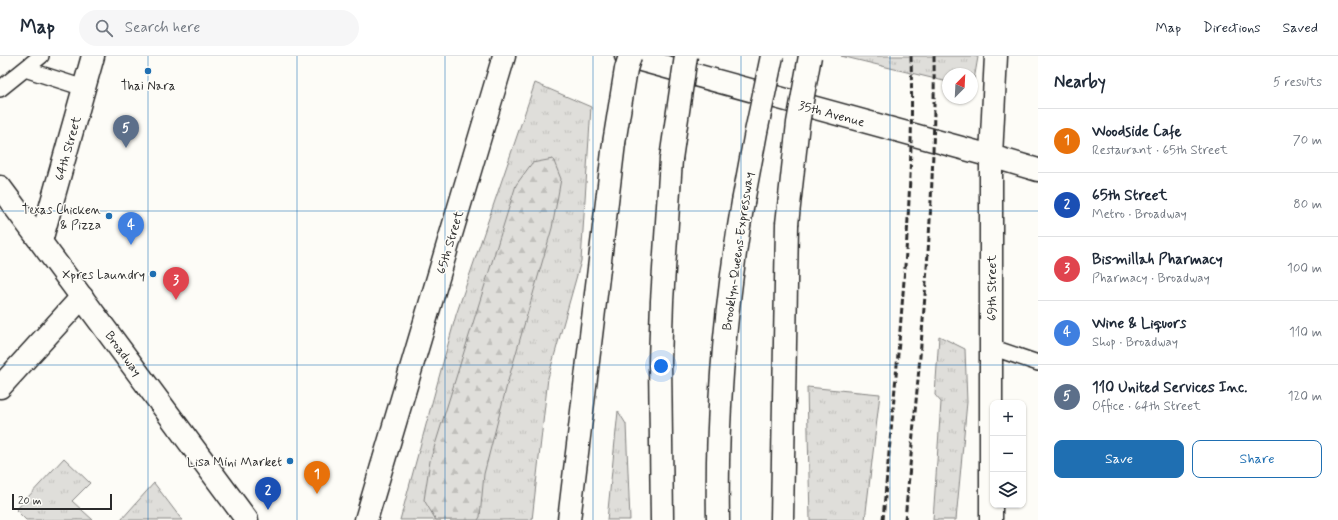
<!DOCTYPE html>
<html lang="en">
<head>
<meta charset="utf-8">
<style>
  body { margin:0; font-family:Mynerve,sans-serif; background:#f6f6f7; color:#1f2937 }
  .controls { position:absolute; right:12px; bottom:12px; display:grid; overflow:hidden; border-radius:8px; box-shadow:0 1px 3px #0004 }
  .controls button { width:36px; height:36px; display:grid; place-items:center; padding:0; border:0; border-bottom:1px solid #e0e1e3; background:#fff; color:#1f2937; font:20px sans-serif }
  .compass { position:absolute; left:942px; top:12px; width:36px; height:36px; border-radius:50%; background:#fff; box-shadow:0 1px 3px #0004; rotate:24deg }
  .scale { position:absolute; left:12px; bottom:10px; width:100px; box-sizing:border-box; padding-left:4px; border:2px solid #2b2b2b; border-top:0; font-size:11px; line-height:14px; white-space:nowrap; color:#2b2b2b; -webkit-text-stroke:3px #fdfcf7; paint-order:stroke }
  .you { position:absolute; left:661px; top:310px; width:14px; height:14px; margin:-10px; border:3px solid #fff; border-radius:50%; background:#1a73e8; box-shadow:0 0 0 6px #1a73e833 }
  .badge { display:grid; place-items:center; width:26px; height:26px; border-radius:50%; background:#1f6fb2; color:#fff; font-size:13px; font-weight:700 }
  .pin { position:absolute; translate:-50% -33px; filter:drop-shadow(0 1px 2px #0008) }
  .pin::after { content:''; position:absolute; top:21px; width:14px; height:12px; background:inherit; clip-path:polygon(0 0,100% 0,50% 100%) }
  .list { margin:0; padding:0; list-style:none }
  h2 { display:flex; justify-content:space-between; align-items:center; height:52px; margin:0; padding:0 16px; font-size:17px }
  h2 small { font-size:13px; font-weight:400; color:#747a83 }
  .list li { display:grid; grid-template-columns:26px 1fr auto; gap:12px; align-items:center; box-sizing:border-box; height:64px; padding:0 16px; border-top:1px solid #e0e1e3 }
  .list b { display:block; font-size:15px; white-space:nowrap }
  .list p { margin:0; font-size:13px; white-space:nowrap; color:#747a83 }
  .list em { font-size:13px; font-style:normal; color:#747a83 }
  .actions { display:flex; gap:8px; padding:12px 16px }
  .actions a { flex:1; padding:9px 0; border:1px solid #1f6fb2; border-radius:8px; text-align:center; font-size:14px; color:#1f6fb2 }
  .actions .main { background:#1f6fb2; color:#fff }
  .icon { flex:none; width:22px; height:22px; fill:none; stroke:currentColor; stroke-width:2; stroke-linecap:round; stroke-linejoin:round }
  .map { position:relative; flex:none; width:1038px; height:464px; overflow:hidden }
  header { display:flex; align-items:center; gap:24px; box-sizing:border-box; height:56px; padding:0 20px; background:#fff; border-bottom:1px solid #e0e1e3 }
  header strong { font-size:19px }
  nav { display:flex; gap:22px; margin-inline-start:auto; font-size:14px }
  .search { width:280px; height:36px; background:#f6f6f7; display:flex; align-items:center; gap:10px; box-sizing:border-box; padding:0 14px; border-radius:22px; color:#747a83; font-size:15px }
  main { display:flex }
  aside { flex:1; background:#fff }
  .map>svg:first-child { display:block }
</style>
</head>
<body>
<header>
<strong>Map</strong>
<div class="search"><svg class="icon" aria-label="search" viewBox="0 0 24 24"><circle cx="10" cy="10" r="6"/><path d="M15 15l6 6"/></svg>Search here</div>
<nav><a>Map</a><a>Directions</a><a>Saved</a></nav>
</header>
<main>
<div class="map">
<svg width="1038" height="464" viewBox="0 0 1038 464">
  <defs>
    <pattern id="grass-tufts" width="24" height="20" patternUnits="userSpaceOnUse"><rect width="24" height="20" fill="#dfdeda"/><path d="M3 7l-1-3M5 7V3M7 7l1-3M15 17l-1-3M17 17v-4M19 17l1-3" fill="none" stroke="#c0bfbb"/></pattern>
    <pattern id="forest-firs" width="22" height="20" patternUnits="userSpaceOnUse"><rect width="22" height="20" fill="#dfdeda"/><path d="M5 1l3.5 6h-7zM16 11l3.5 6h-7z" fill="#c0bfbb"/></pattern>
  </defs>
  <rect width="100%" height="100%" fill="#fdfcf7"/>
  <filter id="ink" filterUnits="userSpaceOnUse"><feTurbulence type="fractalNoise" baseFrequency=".025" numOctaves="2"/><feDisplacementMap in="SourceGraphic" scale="8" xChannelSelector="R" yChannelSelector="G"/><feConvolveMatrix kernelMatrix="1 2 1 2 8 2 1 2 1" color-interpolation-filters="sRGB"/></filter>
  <g filter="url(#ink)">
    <!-- grass -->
    <path fill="url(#grass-tufts)" stroke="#858482" d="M841 0H974L978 1 974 24 972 25V18H948V26Z
      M535 27 591 51 581 205 548 322 532 464H400L456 259Z
      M939 280 965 293 967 346 956 464H933L941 346 935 339Z
      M807 331 880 338 865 464H810Z
      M618 355 626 368 630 464H607Z
      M64 402 90 427 72 445 93 464H26L16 454Z
      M154 427 182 464H121Z"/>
    <!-- forest -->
    <path fill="url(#forest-firs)" stroke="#858482" d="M553 103 561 123 552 172 508 325 484 418 480 461 478 464H436L424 444 430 405 516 129 532 107Z"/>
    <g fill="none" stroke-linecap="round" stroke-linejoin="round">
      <defs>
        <path id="lane" d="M25 13 84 32
          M0 33 41 0
          M991 291 1038 307"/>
        <path id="street" d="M626 0 991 100 1038 114
          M41 185 93 0
          M0 331 82 241
          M366 464 504 0
          M991 464V100L996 0"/>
        <path id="secondary" d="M0 131 247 464"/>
        <path id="highway" d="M569 464 614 87
          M662 464 660 305 662 245 671 103
          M718 464C716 358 725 251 743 146
          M782 464 787 168"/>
      </defs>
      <!-- lane casing -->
      <use href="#lane" stroke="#2b2b2b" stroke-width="18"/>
      <!-- street casing -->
      <use href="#street" stroke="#2b2b2b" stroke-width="25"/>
      <!-- secondary casing -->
      <use href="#secondary" stroke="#2b2b2b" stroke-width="25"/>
      <!-- highway casing -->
      <use href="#highway" stroke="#2b2b2b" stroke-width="25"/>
      <!-- lane -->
      <use href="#lane" stroke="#fdfcf7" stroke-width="15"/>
      <!-- street -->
      <use href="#street" stroke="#fdfcf7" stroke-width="22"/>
      <!-- secondary -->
      <use href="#secondary" stroke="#fdfcf7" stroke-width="22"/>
      <!-- highway -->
      <use href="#highway" stroke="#fdfcf7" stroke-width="22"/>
      <!-- rail -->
      <path stroke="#2b2b2b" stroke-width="3" stroke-dasharray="6 3" stroke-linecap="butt" d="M883 464C896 310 915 155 911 0
        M905 464C919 310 936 155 934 0"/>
      <defs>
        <path id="highway-bridge" d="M614 87 626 13 630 0
          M671 103 686 0
          M743 146 756 76 772 0
          M787 168 798 67 810 0"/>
      </defs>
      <!-- highway-bridge casing -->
      <use href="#highway-bridge" stroke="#2b2b2b" stroke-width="25" stroke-linecap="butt"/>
      <!-- highway-bridge -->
      <use href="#highway-bridge" stroke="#fdfcf7" stroke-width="22"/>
    </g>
  </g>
  <!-- grid -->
  <path fill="none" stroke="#1f6fb2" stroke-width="1" stroke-opacity="0.55" d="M148 0V464M297 0V464M445 0V464M593 0V464M741 0V464M890 0V464M0 155H1038M0 309H1038"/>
  <!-- markers -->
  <g fill="#1f6fb2" stroke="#fdfcf7" stroke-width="1.5">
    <circle cx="148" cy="15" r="4"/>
    <circle cx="109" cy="160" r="4"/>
    <circle cx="153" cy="218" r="4"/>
    <circle cx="290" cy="405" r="4"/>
  </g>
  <g text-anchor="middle" stroke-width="3" stroke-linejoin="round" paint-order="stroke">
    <!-- poi labels -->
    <g font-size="13" fill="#2b2b2b" stroke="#fdfcf7" text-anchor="end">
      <text x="148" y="34" text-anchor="middle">Thai Nara</text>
      <text x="101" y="158">Texas Chicken<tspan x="101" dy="15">&amp; Pizza</tspan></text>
      <text x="145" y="223">Xpres Laundry</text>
      <text x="282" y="410">Lisa Mini Market</text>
    </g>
    <!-- street labels -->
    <g font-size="13" fill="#2b2b2b" stroke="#fdfcf7">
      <text transform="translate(832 57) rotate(15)" y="5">35th Avenue</text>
      <text transform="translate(67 92) rotate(-74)" y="5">64th Street</text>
      <text transform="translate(449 186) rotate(-73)" y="5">65th Street</text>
      <text transform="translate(737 195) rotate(-82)" y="5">Brooklyn-Queens Expressway</text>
      <text transform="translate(991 232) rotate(-90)" y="5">69th Street</text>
      <text transform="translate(124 297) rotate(54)" y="5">Broadway</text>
    </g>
  </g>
</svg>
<div class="controls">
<button>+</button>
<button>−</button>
<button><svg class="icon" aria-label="layers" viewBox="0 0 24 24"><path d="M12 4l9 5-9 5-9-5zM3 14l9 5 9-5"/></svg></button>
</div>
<svg class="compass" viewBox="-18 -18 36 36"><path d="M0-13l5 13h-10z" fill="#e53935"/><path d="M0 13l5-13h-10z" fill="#747a83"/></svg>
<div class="scale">20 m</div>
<div class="you"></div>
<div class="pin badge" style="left:317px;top:438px;background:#e8710a">1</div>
<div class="pin badge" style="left:268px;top:454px;background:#1a4fb4">2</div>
<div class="pin badge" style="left:176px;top:244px;background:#e0444e">3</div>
<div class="pin badge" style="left:131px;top:189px;background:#3f7fe0">4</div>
<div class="pin badge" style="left:126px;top:92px;background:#5c6f8a">5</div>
</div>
<aside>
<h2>Nearby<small>5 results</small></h2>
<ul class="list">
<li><span class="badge" style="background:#e8710a">1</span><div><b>Woodside Cafe</b><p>Restaurant · 65th Street</p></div><em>70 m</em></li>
<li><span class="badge" style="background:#1a4fb4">2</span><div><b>65th Street</b><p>Metro · Broadway</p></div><em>80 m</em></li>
<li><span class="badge" style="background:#e0444e">3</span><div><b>Bismillah Pharmacy</b><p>Pharmacy · Broadway</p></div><em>100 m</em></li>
<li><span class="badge" style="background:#3f7fe0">4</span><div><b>Wine &amp; Liquors</b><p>Shop · Broadway</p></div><em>110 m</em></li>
<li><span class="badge" style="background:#5c6f8a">5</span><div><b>110 United Services Inc.</b><p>Office · 64th Street</p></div><em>120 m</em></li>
</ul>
<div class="actions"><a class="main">Save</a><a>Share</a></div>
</aside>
</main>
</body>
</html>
